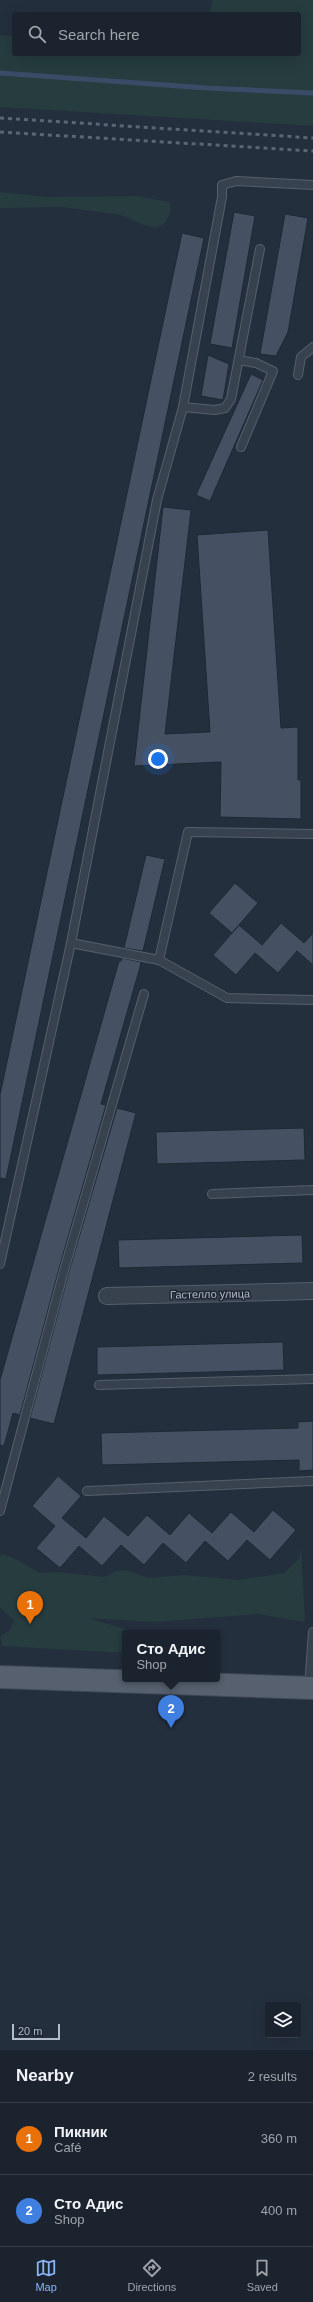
<!DOCTYPE html>
<html lang="en">
<head>
<meta charset="utf-8">
<style>
  body { margin:0; font-family:Arial,sans-serif; background:#282f3a; color:#f1f3f6 }
  .controls { position:absolute; right:12px; bottom:12px; display:grid; overflow:hidden; border-radius:4px; box-shadow:0 4px 16px #0002 }
  .controls button { width:36px; height:36px; display:grid; place-items:center; padding:0; border:0; border-bottom:1px solid #39404a; background:#1b232e; color:#f1f3f6; font:20px sans-serif }
  .scale { position:absolute; left:12px; bottom:10px; width:48px; box-sizing:border-box; padding-left:4px; border:2px solid #b4bcc9; border-top:0; font-size:11px; line-height:14px; white-space:nowrap; color:#b4bcc9; -webkit-text-stroke:3px #1d2633; paint-order:stroke }
  .you { position:absolute; left:158px; top:759px; width:14px; height:14px; margin:-10px; border:3px solid #fff; border-radius:50%; background:#1a73e8; box-shadow:0 0 0 6px #1a73e833 }
  .badge { display:grid; place-items:center; width:26px; height:26px; border-radius:50%; background:#8ab4f8; color:#fff; font-size:13px; font-weight:700 }
  .pin { position:absolute; translate:-50% -33px; filter:drop-shadow(0 1px 2px #0008) }
  .pin::after { content:''; position:absolute; top:21px; width:14px; height:12px; background:inherit; clip-path:polygon(0 0,100% 0,50% 100%) }
  .popup { position:absolute; left:122px; top:1630px; width:98px; height:52px; box-sizing:border-box; display:grid; place-content:center; border-radius:4px; background:#1b232e; filter:drop-shadow(0 1px 3px #0005); font-size:13px; white-space:nowrap; color:#a0a4aa }
  .popup b { font-size:15px; color:#f1f3f6 }
  .popup::after { content:''; position:absolute; left:50%; top:100%; margin-left:-8px; border:8px solid transparent; border-top-color:#1b232e }
  .list { margin:0; padding:0; list-style:none }
  h2 { display:flex; justify-content:space-between; align-items:center; height:52px; margin:0; padding:0 16px; font-size:17px }
  h2 small { font-size:13px; font-weight:400; color:#a0a4aa }
  .list li { display:grid; grid-template-columns:26px 1fr auto; gap:12px; align-items:center; box-sizing:border-box; height:72px; padding:0 16px; border-top:1px solid #39404a }
  .list b { display:block; font-size:15px; white-space:nowrap }
  .list p { margin:0; font-size:13px; white-space:nowrap; color:#a0a4aa }
  .list em { font-size:13px; font-style:normal; color:#a0a4aa }
  .icon { flex:none; width:22px; height:22px; fill:none; stroke:currentColor; stroke-width:2; stroke-linecap:round; stroke-linejoin:round }
  .map { position:relative; flex:none; width:313px; height:2050px; overflow:hidden }
  .search { position:absolute; background:#1b232e; box-shadow:0 4px 16px #0002; left:12px; right:12px; top:12px; height:44px; display:flex; align-items:center; gap:10px; box-sizing:border-box; padding:0 14px; border-radius:4px; color:#a0a4aa; font-size:15px }
  .sheet { height:196px; background:#1b232e }
  nav { display:flex; justify-content:space-around; align-items:center; box-sizing:border-box; height:56px; border-top:1px solid #39404a; background:#1b232e; font-size:11px; color:#a0a4aa }
  nav a { display:grid; justify-items:center; gap:2px }
  nav .on { color:#8ab4f8 }
  .map>svg:first-child { display:block }
</style>
</head>
<body>
<div class="map">
<svg width="313" height="2050" viewBox="0 0 313 2050">
  <rect width="100%" height="100%" fill="#242f3e"/>
  <!-- green -->
  <path fill="#263c3f" d="M213 0H313V126L0 107V35L14 36V54H299V14H209Z
    M0 192 48 197 135 196 170 202V213L165 223 155 228 144 225 121 215 62 207 0 208Z
    M301 1549 305 1622 258 1614 153 1622 88 1618 138 1633H125V1653L2 1646 1 1636 10 1630 14 1620 0 1608V1556L3 1554 20 1561 39 1573 60 1572 105 1577 116 1571 126 1570 149 1578 184 1575 240 1580 284 1573 299 1559Z"/>
  <g fill="none" stroke-linecap="round" stroke-linejoin="round">
    <!-- stream -->
    <path stroke="#394c67" stroke-width="5" d="M0 73 207 88 313 93"/>
  </g>
  <!-- building -->
  <path fill="#455162" stroke="#1f2835" d="M234 212 255 216 232 348 210 344Z
    M285 214 308 218 288 332 276 356 260 354Z
    M182 233 204 238 6 1179 0 1178V1095Z
    M208 355 229 364 223 400 201 396Z
    M251 374 263 380 210 501 196 495Z
    M163 507 191 510 165 734 210 732 197 535 268 530 281 728 298 727V780H301V819L220 817 221 762 134 766Z
    M146 855 165 859 143 951 124 948Z
    M235 883 258 903 232 933 209 913Z
    M281 923 304 943 313 933V965L297 951 278 973 255 953 236 975 213 955 239 925 262 945Z
    M122 958 141 962 140 967 101 1104 106 1105 60 1265 20 1415 13 1413 4 1446 0 1445V1380L119 961H121Z
    M117 1108 136 1113 54 1424 30 1418 70 1268Z
    M304 1128 305 1160 157 1164 156 1132Z
    M302 1235 303 1263 119 1268 118 1240Z
    M283 1342 284 1370 97 1375V1347Z
    M313 1421V1470L299 1471V1460L102 1465 101 1433 298 1428V1422Z
    M58 1476 81 1496 62 1518 86 1538 104 1516 128 1536 147 1515 170 1535 189 1513 212 1533 231 1512 254 1532 273 1510 296 1530 270 1560 247 1540 228 1561 205 1541 186 1563 163 1543 144 1565 121 1545 102 1566 79 1546 60 1568 36 1548 55 1526 32 1506Z"/>
  <g fill="none" stroke-linecap="round" stroke-linejoin="round">
    <defs>
      <path id="service" d="M239 360 256 363 273 371 241 447
        M298 375 301 357 313 347
        M183 407 215 410 225 408 231 399 260 249
        M71 943 159 960 227 998 313 1000
        M159 960 188 832 313 834
        M212 1194 313 1190
        M0 1264 71 943 157 500 183 407 222 197V185L236 181 313 185
        M99 1385 313 1379
        M87 1491 313 1481
        M0 1511 65 1267 144 994
        M309 1687 313 1632"/>
      <path id="minor" d="M107 1296 313 1291"/>
      <path id="primary" d="M0 1677 313 1688"/>
    </defs>
    <!-- service casing -->
    <use href="#service" stroke="#565f6c" stroke-width="10"/>
    <!-- minor casing -->
    <use href="#minor" stroke="#565f6c" stroke-width="18"/>
    <!-- primary casing -->
    <use href="#primary" stroke="#414a57" stroke-width="24"/>
    <!-- service -->
    <use href="#service" stroke="#38414e" stroke-width="8"/>
    <!-- minor -->
    <use href="#minor" stroke="#38414e" stroke-width="16"/>
    <!-- primary -->
    <use href="#primary" stroke="#56606e" stroke-width="22"/>
    <!-- rail -->
    <path stroke="#5a6575" stroke-width="3" stroke-dasharray="4 4" stroke-linecap="butt" d="M0 118 313 138
      M0 132 313 151"/>
  </g>
  <g text-anchor="middle" stroke-width="3" stroke-linejoin="round" paint-order="stroke">
    <!-- street labels -->
    <g font-size="11" fill="#b4bcc9" stroke="#1d2633">
      <text transform="translate(210 1294) rotate(-1)" y="4">Гастелло улица</text>
    </g>
  </g>
</svg>
<div class="controls">
<button><svg class="icon" aria-label="layers" viewBox="0 0 24 24"><path d="M12 4l9 5-9 5-9-5zM3 14l9 5 9-5"/></svg></button>
</div>
<div class="scale">20 m</div>
<div class="you"></div>
<div class="pin badge" style="left:30px;top:1624px;background:#e8710a">1</div>
<div class="pin badge" style="left:171px;top:1728px;background:#3f7fe0">2</div>
<div class="popup"><b>Сто Адис</b>Shop</div>
<div class="search"><svg class="icon" aria-label="search" viewBox="0 0 24 24"><circle cx="10" cy="10" r="6"/><path d="M15 15l6 6"/></svg>Search here</div>
</div>
<section class="sheet">
<h2>Nearby<small>2 results</small></h2>
<ul class="list">
<li><span class="badge" style="background:#e8710a">1</span><div><b>Пикник</b><p>Café</p></div><em>360 m</em></li>
<li><span class="badge" style="background:#3f7fe0">2</span><div><b>Сто Адис</b><p>Shop</p></div><em>400 m</em></li>
</ul>
</section>
<nav>
<a class="on"><svg class="icon" aria-label="map" viewBox="0 0 24 24"><path d="M3 6l6-2 6 2 6-2v14l-6 2-6-2-6 2zM9 4v14M15 6v14"/></svg>Map</a>
<a><svg class="icon" aria-label="directions" viewBox="0 0 24 24"><path d="M12 3l9 9-9 9-9-9zM9 14v-3h6M13 9l2 2-2 2"/></svg>Directions</a>
<a><svg class="icon" aria-label="saved" viewBox="0 0 24 24"><path d="M7 4h10v16l-5-4-5 4z"/></svg>Saved</a>
</nav>
</body>
</html>
